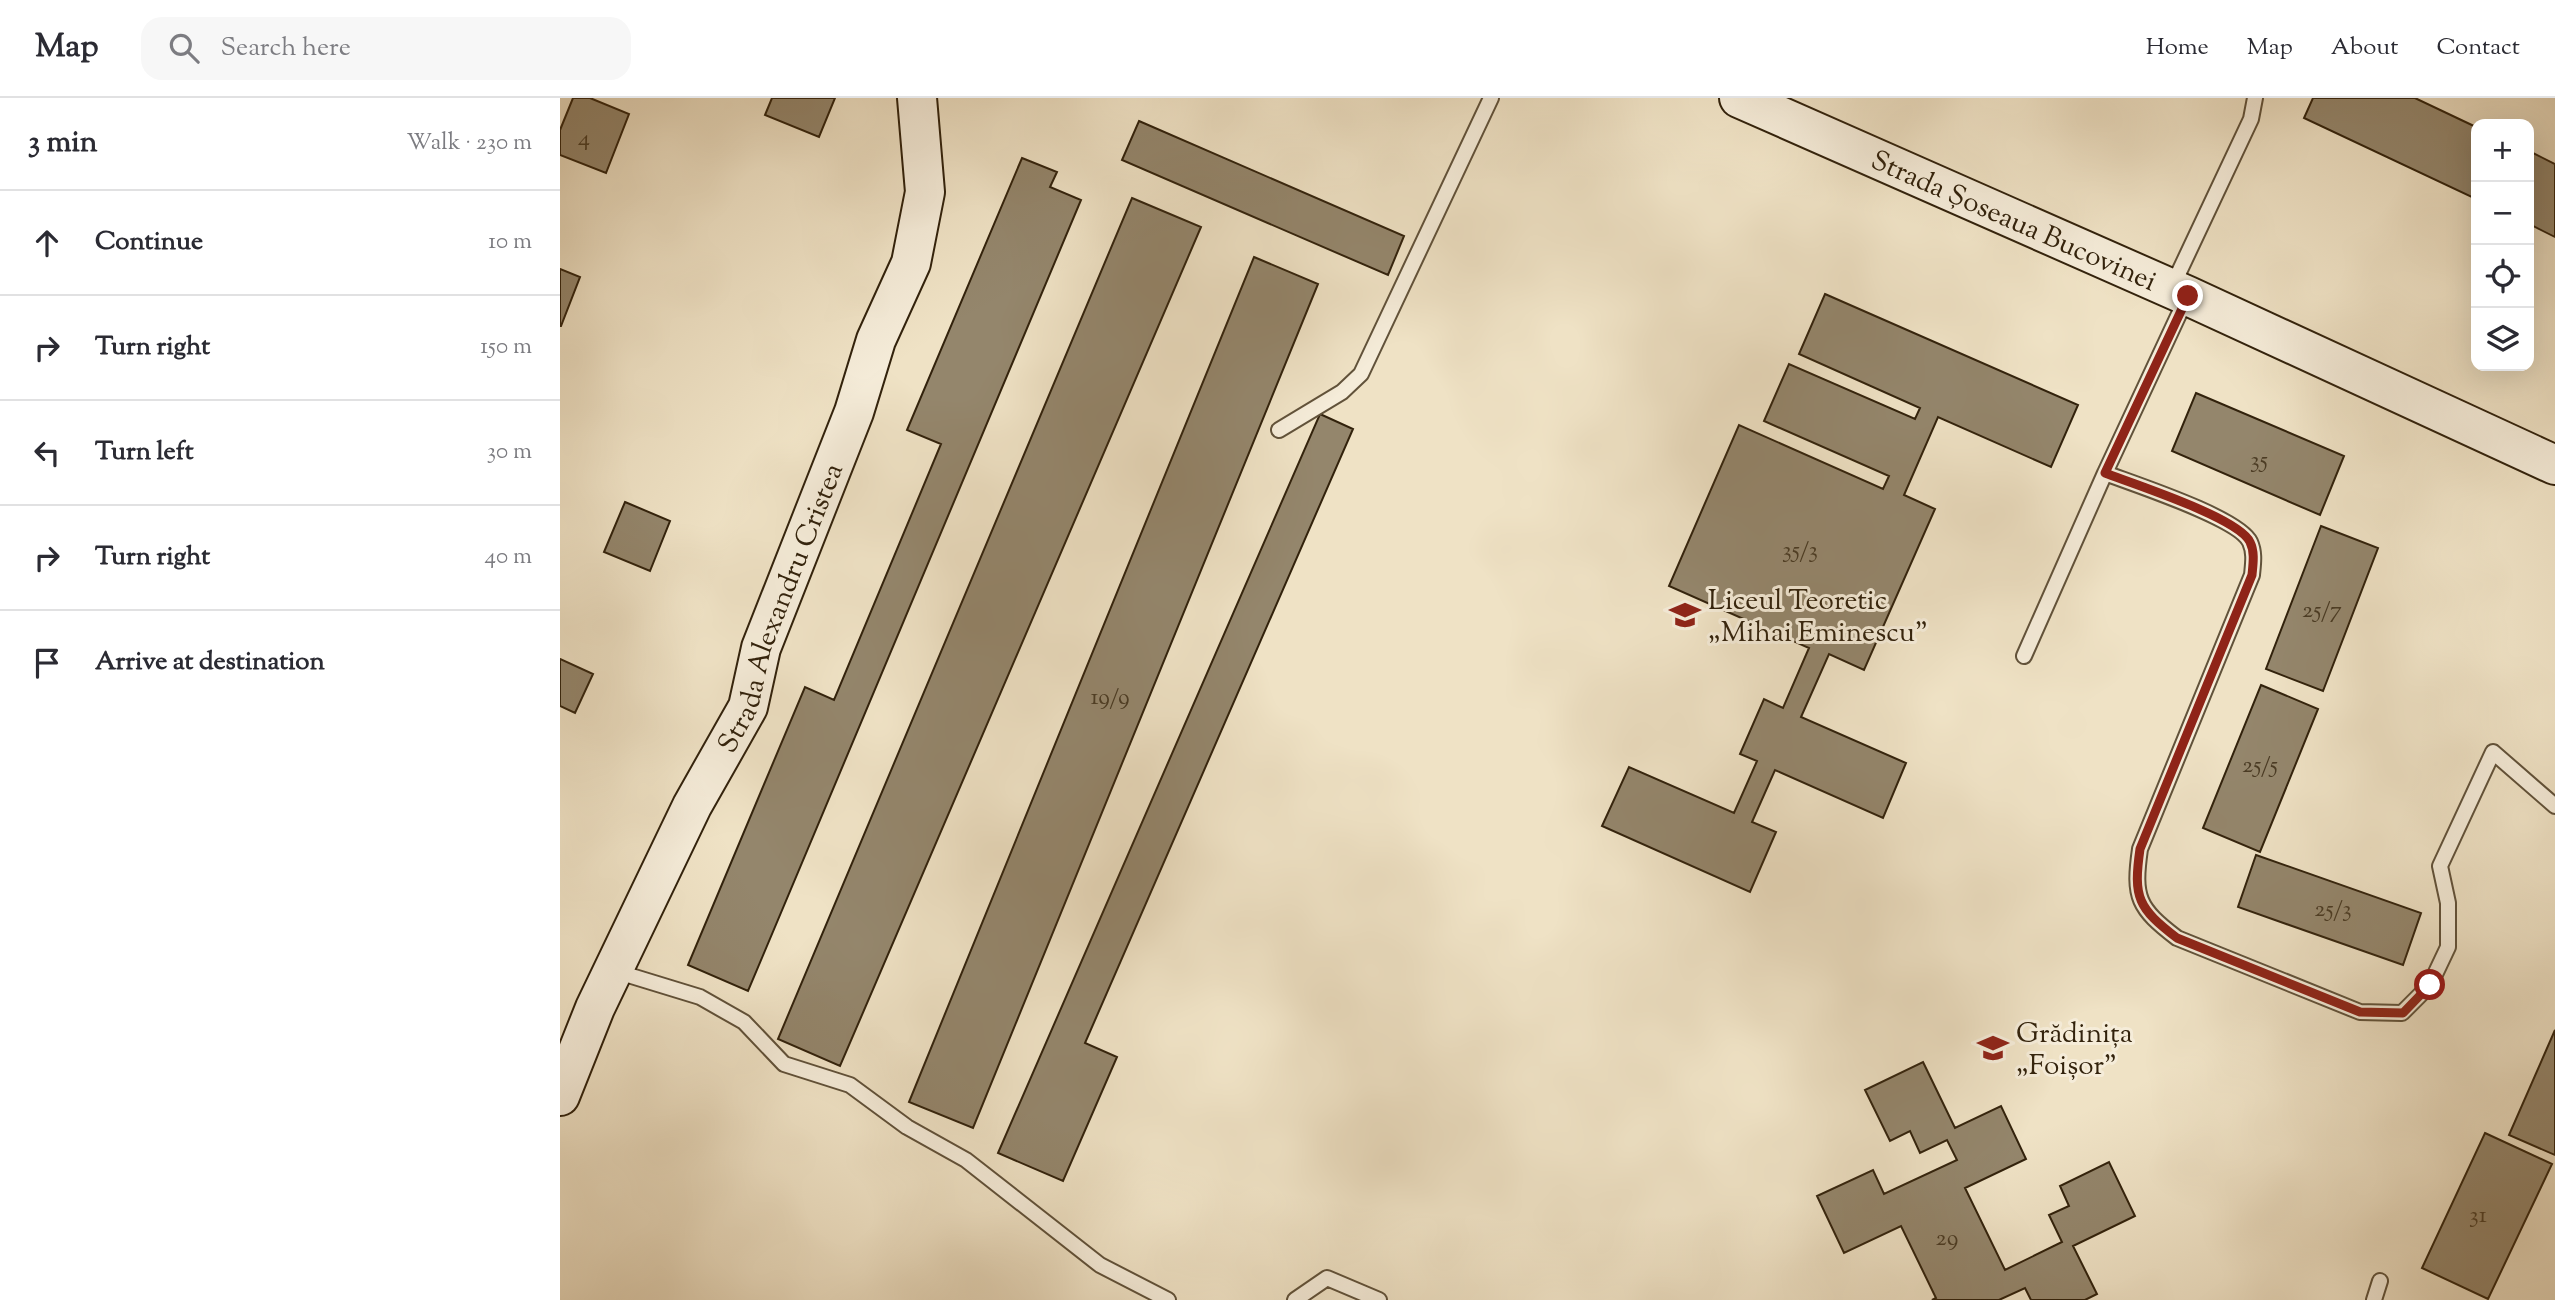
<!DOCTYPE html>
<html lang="en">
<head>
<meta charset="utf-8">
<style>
  body { margin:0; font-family:"Sorts Mill Goudy",serif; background:#f7f7f7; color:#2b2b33 }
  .controls { position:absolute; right:21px; top:21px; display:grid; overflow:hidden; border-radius:14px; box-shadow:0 7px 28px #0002 }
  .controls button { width:63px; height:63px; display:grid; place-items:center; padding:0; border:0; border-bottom:2px solid #e1e1e2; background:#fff; color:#2b2b33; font:35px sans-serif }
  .stop { position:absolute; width:21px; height:21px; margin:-16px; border:5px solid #8f2418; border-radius:50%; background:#fff }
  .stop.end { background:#8f2418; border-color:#fff; box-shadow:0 2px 7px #0008 }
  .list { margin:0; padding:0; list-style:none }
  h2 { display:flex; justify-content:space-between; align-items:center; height:91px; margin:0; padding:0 28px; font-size:30px }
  h2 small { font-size:23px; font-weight:400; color:#7c7c81 }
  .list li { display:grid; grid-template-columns:46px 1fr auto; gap:21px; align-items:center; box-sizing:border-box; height:105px; padding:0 28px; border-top:2px solid #e1e1e2 }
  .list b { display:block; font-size:26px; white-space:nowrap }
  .list em { font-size:23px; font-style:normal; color:#7c7c81 }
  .icon { flex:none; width:38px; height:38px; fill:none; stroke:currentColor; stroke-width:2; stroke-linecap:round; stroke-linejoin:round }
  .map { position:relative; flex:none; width:1995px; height:1202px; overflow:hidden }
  header { display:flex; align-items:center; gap:42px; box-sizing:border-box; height:98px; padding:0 35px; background:#fff; border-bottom:2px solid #e1e1e2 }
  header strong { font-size:33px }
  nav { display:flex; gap:38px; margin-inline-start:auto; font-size:24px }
  .search { width:490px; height:63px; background:#f7f7f7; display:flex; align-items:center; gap:18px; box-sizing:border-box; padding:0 24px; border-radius:21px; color:#7c7c81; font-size:26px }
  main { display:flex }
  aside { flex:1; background:#fff }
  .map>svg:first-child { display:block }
</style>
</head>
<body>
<header>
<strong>Map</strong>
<div class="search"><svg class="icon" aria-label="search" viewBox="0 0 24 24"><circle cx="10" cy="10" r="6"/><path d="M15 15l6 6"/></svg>Search here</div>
<nav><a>Home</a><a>Map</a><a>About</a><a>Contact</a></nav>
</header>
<main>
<aside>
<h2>3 min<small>Walk · 230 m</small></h2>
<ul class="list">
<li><svg class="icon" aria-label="ahead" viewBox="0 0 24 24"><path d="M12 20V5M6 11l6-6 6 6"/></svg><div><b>Continue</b></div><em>10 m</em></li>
<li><svg class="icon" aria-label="right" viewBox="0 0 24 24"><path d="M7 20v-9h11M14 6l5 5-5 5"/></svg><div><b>Turn right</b></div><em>150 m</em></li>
<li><svg class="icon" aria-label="left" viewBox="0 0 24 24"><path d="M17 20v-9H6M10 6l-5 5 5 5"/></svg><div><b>Turn left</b></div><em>30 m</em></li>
<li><svg class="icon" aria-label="right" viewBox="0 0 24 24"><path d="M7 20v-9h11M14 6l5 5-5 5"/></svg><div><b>Turn right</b></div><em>40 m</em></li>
<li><svg class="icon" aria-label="arrive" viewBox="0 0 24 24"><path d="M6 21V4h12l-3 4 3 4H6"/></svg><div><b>Arrive at destination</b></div></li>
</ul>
</aside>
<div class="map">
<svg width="1995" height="1202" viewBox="0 0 1995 1202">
  <rect width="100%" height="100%" fill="#efe2c5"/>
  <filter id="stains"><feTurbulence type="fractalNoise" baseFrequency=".00286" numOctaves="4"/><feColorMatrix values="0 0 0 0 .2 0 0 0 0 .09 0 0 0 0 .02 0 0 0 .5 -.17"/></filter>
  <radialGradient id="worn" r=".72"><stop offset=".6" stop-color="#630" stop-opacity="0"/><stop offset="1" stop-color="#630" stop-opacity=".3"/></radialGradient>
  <!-- building -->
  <path fill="#94866c" stroke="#32220c" stroke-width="2" d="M13 0H30L69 16 46 75 0 57V32Z
    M212 0H275L259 39 205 17Z
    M1753 0H1855L1916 29V101L1744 20Z
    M579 23 844 138 828 177 562 62Z
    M1969 53 1995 66V139L1969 126Z
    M462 60 497 74 490 89 521 102 188 893 128 867 245 589 274 602 381 346 347 332Z
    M572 100 641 129 280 968 218 941Z
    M694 159 758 186 413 1030 349 1004Z
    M0 171 20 179 1 228H0Z
    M1265 196 1518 307 1491 369 1378 319 1344 397 1375 411 1304 572 1269 556 1241 619 1346 665 1323 720 1215 672 1192 724 1216 734 1190 794 1042 728 1069 669 1174 715 1197 663 1180 656 1204 601 1223 610 1249 550 1109 488 1179 327 1323 391 1329 378 1204 323 1229 266 1355 321 1360 310 1239 256Z
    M1636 295 1784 358 1760 417 1612 353Z
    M760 316 793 331 525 945 557 959 503 1083 438 1055Z
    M65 404 110 423 90 473 44 454Z
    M1761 428 1818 450 1763 593 1706 571Z
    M0 561 33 576 15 615 0 608Z
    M1701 587 1758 611 1700 754 1643 730Z
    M1696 757 1861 815 1843 867 1678 809Z
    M1995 932V1057L1949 1037Z
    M1363 964 1395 1030 1441 1008 1466 1061 1405 1090 1445 1172 1502 1144 1489 1117 1509 1108 1500 1088 1549 1064 1575 1118 1513 1148 1537 1196 1525 1202H1471L1465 1190 1439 1202H1372L1376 1200 1341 1128 1284 1155 1257 1098 1313 1072 1324 1096 1397 1062 1387 1042 1360 1055 1350 1033 1330 1043 1305 992Z
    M1925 1035 1992 1066 1928 1201 1862 1170Z"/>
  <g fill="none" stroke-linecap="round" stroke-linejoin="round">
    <defs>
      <path id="lane" d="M1612 189 1691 21 1695 0
        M1627 199 1545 375C1574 386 1679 420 1690 444 1695 455 1693 466 1692 477L1580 751C1573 800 1578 810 1617 840L1800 914 1842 915 1870 887 1888 849V805L1880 768 1933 654 1995 708
        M719 332 782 294 801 276 931 0
        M1464 558 1545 375
        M55 873 140 899 184 924 224 966 290 987 347 1029 406 1062 540 1167 608 1202
        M735 1202 767 1180 819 1202
        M1814 1202 1820 1183"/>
      <g id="secondary">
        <path id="s1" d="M1179 0 1628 198 1995 367"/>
        <path id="s2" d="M0 998 35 910 132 708 188 609 201 550 294 314 316 242 351 165 365 94 357 0"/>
      </g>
    </defs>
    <!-- lane casing -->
    <use href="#lane" stroke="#61523a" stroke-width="18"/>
    <!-- secondary casing -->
    <use href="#secondary" stroke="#32220c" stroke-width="42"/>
    <!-- lane -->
    <use href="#lane" stroke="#f5ecd9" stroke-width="14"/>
    <!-- secondary -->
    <use href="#secondary" stroke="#f5ecd9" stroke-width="38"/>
  </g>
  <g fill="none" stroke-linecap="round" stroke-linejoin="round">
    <!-- route -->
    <path stroke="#8f2418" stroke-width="9" d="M1628 198 1545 375C1574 386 1679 420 1690 444 1695 454 1693 466 1692 477L1580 751C1573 800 1578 810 1617 840L1800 914 1843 915 1870 887"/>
  </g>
  <!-- icons -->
  <defs>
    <symbol id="school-bare" viewBox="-9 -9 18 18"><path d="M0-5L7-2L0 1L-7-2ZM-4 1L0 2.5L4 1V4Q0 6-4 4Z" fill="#8f2418" stroke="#f5ecd9" stroke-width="2.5" paint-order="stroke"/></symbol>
  </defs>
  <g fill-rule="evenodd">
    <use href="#school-bare" x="1103" y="495" width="44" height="44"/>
    <use href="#school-bare" x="1411" y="928" width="44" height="44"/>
  </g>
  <g text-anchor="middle" stroke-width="6" stroke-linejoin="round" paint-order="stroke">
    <!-- number labels -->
    <g font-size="24" fill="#4a3b24">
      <text x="24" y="47">4</text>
      <text x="1699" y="369">35</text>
      <text x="1240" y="459">35/3</text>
      <text x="1762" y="519">25/7</text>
      <text x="550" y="606">19/9</text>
      <text x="1700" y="674">25/5</text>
      <text x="1773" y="818">25/3</text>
      <text x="1918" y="1124">31</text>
      <text x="1387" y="1147">29</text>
    </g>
    <!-- street labels -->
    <g font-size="28" fill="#32220c" stroke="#f5ecd9">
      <text dy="10" stroke="none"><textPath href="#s1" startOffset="301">Strada Șoseaua Bucovinei</textPath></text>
      <text dy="10" stroke="none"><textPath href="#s2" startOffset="537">Strada Alexandru Cristea</textPath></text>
    </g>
    <!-- poi labels -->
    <g font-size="28" fill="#32220c" stroke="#f5ecd9" text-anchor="start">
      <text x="1148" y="511">Liceul Teoretic<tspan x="1148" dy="32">„Mihai Eminescu”</tspan></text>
      <text x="1456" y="944">Grădinița<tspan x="1456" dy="32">„Foișor”</tspan></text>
    </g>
  </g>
  <rect width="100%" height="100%" filter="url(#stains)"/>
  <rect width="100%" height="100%" fill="url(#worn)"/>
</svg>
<div class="controls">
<button>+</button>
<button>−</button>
<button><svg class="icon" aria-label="locate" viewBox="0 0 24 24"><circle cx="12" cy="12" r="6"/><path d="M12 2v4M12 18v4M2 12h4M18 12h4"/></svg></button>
<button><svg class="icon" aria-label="layers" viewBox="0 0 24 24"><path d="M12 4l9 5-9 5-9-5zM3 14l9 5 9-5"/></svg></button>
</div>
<div class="stop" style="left:1870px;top:887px"></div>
<div class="stop end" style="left:1628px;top:198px"></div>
</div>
</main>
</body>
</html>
